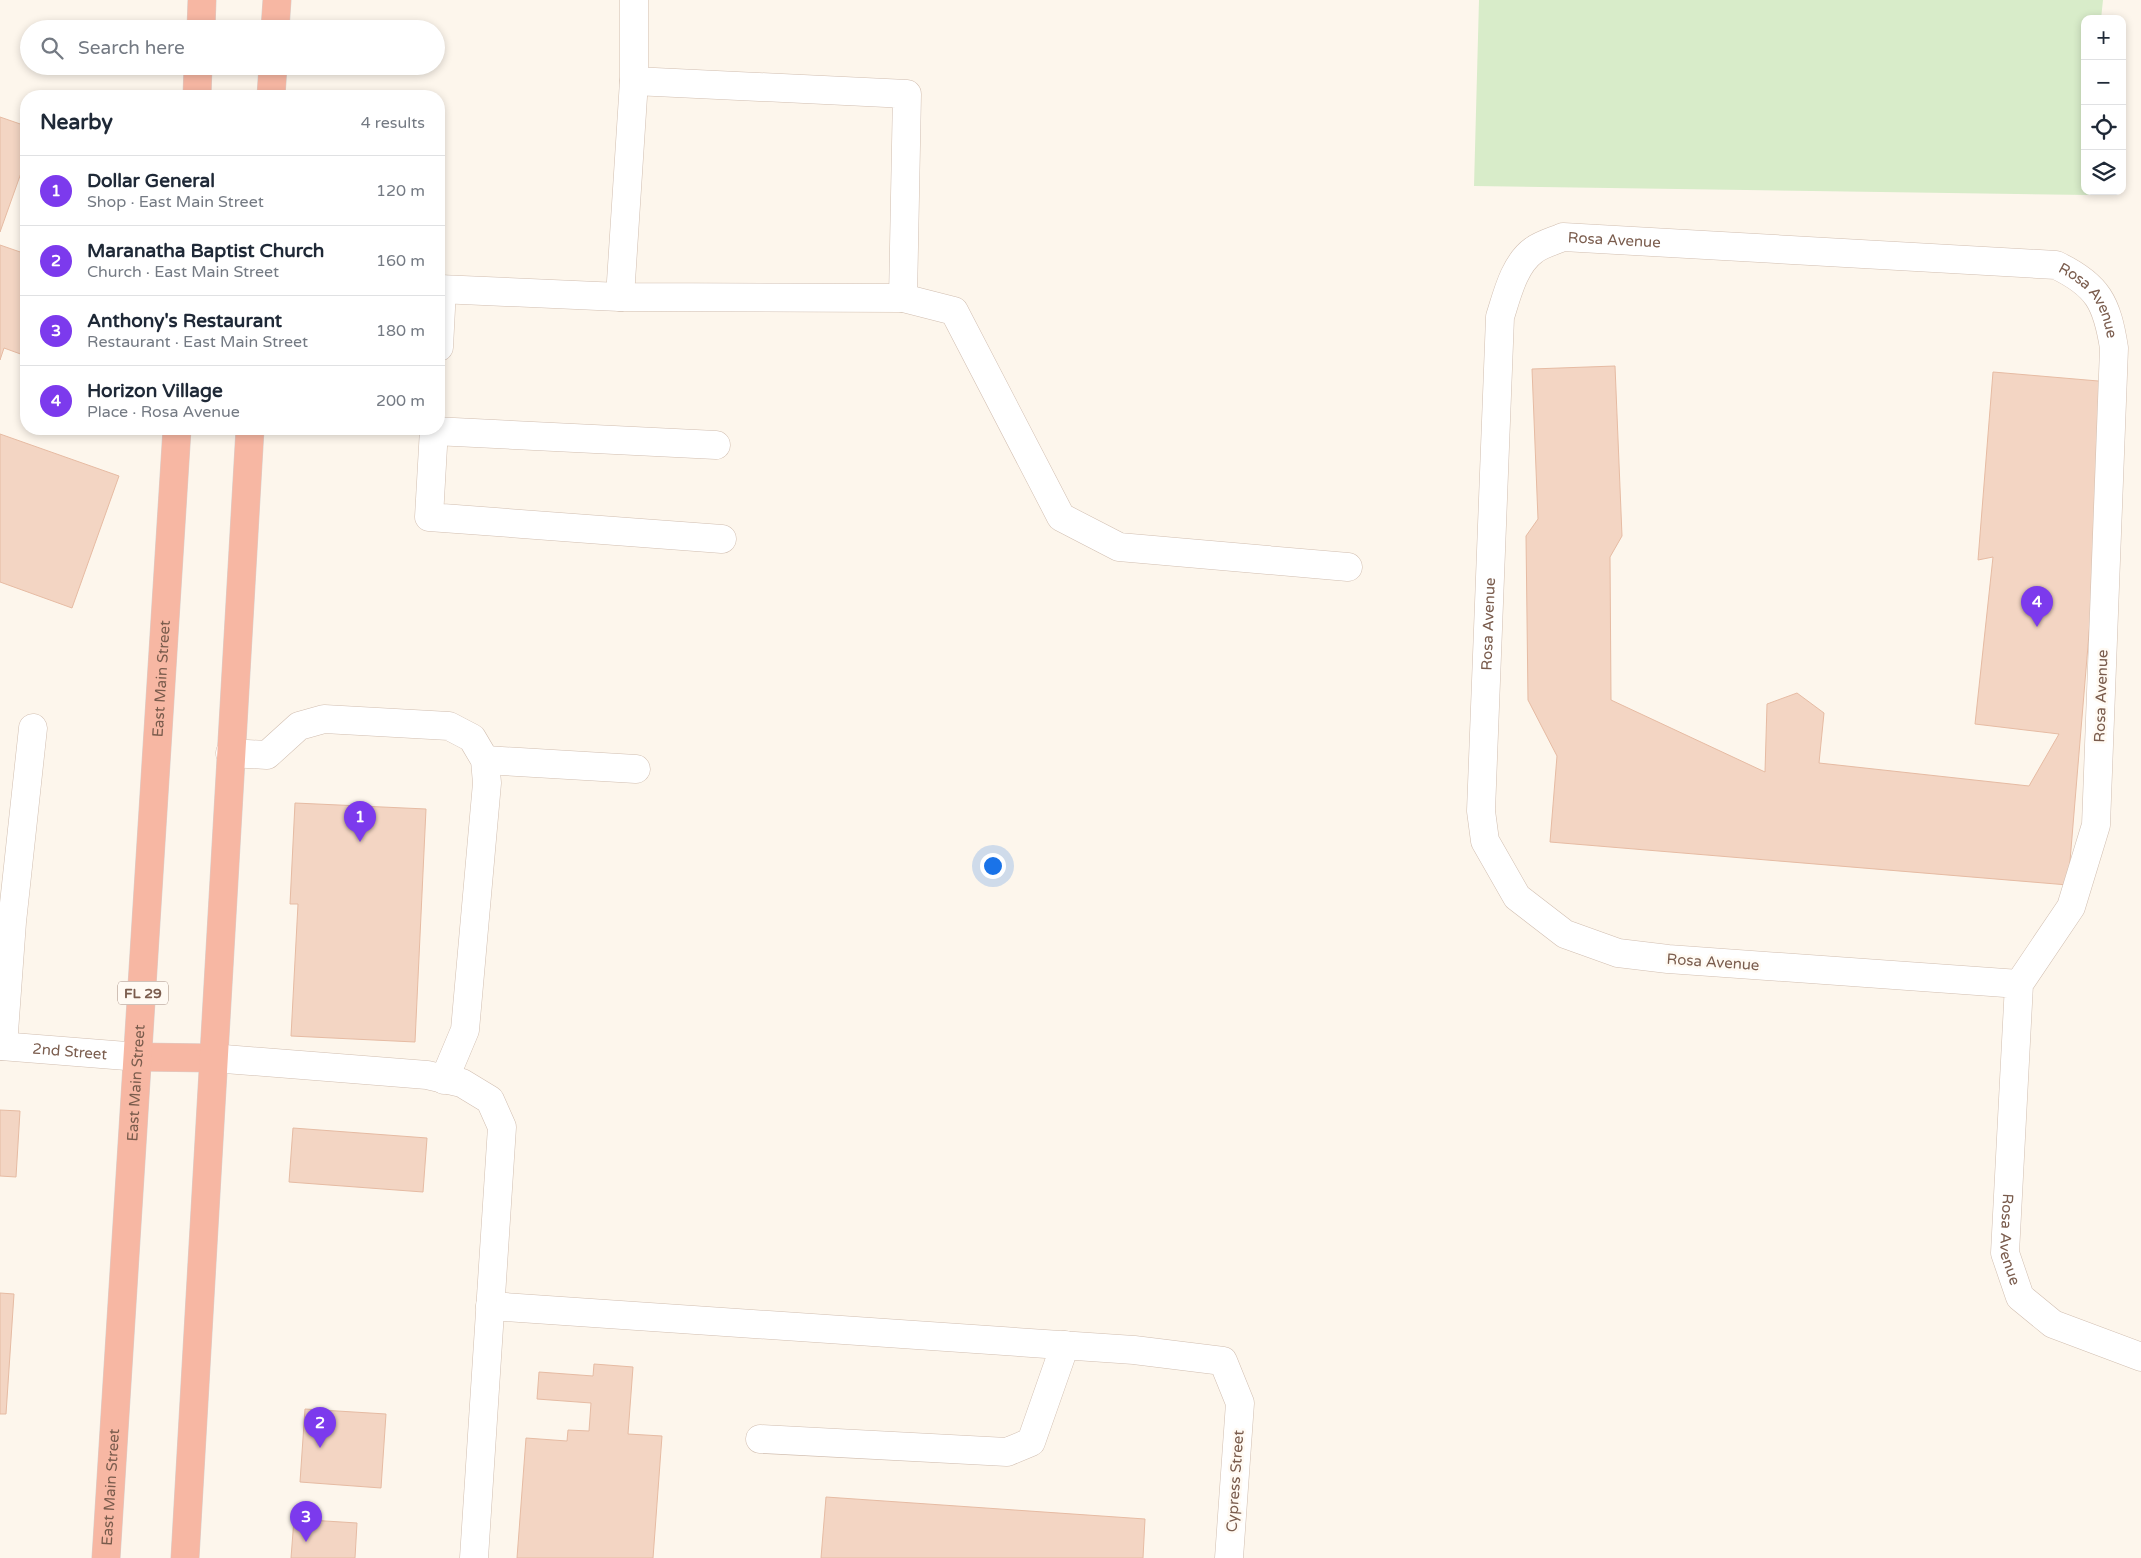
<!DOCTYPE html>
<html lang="en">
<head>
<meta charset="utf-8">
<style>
  body { margin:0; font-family:"Varela Round",sans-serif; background:#f6f6f7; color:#1f2937 }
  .controls { position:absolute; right:15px; top:15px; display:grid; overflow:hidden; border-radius:10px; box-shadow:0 2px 8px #0003 }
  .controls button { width:45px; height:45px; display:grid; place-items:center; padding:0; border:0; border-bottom:1px solid #e0e1e3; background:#fff; color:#1f2937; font:25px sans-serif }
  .you { position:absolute; left:992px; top:865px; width:18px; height:18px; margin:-12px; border:4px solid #fff; border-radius:50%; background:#1a73e8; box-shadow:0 0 0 8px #1a73e833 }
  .badge { display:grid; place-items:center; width:32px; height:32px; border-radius:50%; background:#7c3aed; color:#fff; font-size:16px; font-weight:700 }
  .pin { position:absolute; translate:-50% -41px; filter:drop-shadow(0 1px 2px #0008) }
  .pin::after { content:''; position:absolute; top:26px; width:18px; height:15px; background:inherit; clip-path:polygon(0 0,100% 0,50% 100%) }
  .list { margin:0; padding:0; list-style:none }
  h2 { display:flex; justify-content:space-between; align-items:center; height:65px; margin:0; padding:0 20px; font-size:21px }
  h2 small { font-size:16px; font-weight:400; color:#747a83 }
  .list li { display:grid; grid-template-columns:32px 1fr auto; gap:15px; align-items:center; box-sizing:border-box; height:70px; padding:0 20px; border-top:1px solid #e0e1e3 }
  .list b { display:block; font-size:19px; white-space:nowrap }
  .list p { margin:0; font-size:16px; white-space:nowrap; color:#747a83 }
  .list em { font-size:16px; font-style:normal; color:#747a83 }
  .icon { flex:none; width:28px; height:28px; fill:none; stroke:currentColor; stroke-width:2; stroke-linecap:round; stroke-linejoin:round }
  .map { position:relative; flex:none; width:2141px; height:1558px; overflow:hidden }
  .search { position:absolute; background:#fff; box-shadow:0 2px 8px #0003; left:20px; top:20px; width:425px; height:55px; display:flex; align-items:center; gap:12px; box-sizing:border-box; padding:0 18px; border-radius:28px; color:#747a83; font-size:19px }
  .panel { position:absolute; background:#fff; box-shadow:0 2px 8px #0003; left:20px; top:90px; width:425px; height:345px; border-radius:20px }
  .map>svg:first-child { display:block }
</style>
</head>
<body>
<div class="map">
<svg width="2141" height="1558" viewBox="0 0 2141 1558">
  <rect width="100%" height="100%" fill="#fdf6ec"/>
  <!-- green -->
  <path fill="#d8ecc9" d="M1479 0H2103L2101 19H2085V191H2089V195L1474 186Z"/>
  <!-- building -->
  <path fill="#f3d5c3" stroke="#e6bba3" d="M0 117 26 126V159L0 232Z
    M0 245 26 254V356L4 348 0 360Z
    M1615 366 1622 536 1610 557 1611 700 1765 772 1767 704 1797 693 1824 713 1819 763 2029 786 2059 734 1975 724 1993 557 1978 560 1993 372 2110 382 2068 885 1550 842 1557 756 1528 700 1526 536 1538 519 1532 369Z
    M0 434 119 476 72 608 0 582Z
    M295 803 426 809 415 1042 291 1036 298 904H290Z
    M0 1110 20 1111 16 1177 0 1176Z
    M293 1128 427 1138 423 1192 289 1182Z
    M0 1293 14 1294 6 1414H0Z
    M594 1364 633 1367 628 1434 662 1436 653 1558H517L526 1438 567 1441 568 1430 589 1431 591 1403 537 1399 539 1372 593 1376Z
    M305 1409 386 1414 381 1488 300 1482Z
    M826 1497 1145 1519 1143 1558H821Z
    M294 1519 357 1523 355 1558H291Z"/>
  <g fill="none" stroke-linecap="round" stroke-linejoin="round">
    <defs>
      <g id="minor">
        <path d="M634 81 907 94 903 298"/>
        <path d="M439 289 620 297 903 298 954 311 1061 517 1119 547 1348 567"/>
        <path d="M620 297 634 81V0"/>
        <path d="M439 347 442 289"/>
        <path d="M434 429 429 517 722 539"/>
        <path d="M434 431 716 445"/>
        <path d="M230 753 267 755 299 726 324 719 449 726 472 738 485 760 487 783 465 1030 444 1080"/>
        <path d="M485 760 636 769"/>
        <path id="s1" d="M2019 984 1668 959 1618 953 1565 934 1517 897 1485 841 1481 811 1500 317C1507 295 1514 264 1534 250 1542 244 1554 241 1563 237L2056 265C2098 285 2107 303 2114 348L2096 825 2071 907 2019 984 2005 1253 2020 1297 2053 1324 2141 1357"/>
        <path id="s2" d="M0 1046 139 1057"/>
        <path d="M3 1046 12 922 33 728"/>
        <path d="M212 1058 427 1075 462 1083 490 1100 502 1127 474 1558"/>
        <path d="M490 1306 1134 1350 1223 1361 1240 1403 1229 1558"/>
        <path d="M760 1439 1007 1452 1031 1442 1065 1345"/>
      </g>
      <g id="highway">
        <path d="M201 29 202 0"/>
        <path d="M275 29 277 0"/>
        <path d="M197 96 198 66"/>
        <path d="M271 96 273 66"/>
        <path d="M139 1057 212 1058"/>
        <path id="s3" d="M106 1558 177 429"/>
        <path d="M185 1558 250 429"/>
      </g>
    </defs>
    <!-- minor casing -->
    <use href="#minor" stroke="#d1beb0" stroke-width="29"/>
    <!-- highway casing -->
    <use href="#highway" stroke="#dad1cd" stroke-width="29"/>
    <!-- minor -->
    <use href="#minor" stroke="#fff" stroke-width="28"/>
    <!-- highway -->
    <use href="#highway" stroke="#f7b7a3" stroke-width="28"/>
  </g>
  <g text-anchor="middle" stroke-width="5" stroke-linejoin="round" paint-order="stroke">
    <!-- shield labels -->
    <rect fill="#fffaf3" stroke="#a28b7f" stroke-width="1" x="118" y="981.5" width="50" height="23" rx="4"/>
    <g font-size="14" font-weight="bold" fill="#7a5c4d">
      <text x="143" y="998">FL 29</text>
    </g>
    <!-- street labels -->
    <g font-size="15" fill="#7a5c4d" stroke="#fffaf3">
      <text dy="5" stroke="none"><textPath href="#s1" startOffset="1268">Rosa Avenue</textPath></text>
      <text dy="5" stroke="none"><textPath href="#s1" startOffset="1761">Rosa Avenue</textPath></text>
      <text dy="5" stroke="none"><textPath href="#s1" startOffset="801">Rosa Avenue</textPath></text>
      <text dy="5" stroke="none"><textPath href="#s3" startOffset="881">East Main Street</textPath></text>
      <text transform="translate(2101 696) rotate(-88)" y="5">Rosa Avenue</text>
      <text transform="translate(1713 962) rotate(4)" y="5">Rosa Avenue</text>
      <text dy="5" stroke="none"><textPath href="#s2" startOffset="70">2nd Street</textPath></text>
      <text dy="5" stroke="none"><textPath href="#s3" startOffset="476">East Main Street</textPath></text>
      <text dy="5" stroke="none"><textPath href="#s1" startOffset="2730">Rosa Avenue</textPath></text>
      <text transform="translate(1235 1481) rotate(-86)" y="5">Cypress Street</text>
      <text dy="5" stroke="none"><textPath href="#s3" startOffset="71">East Main Street</textPath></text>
    </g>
  </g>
</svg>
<div class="controls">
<button>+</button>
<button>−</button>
<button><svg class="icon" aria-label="locate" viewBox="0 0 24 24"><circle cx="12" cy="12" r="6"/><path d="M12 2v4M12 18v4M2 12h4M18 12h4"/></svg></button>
<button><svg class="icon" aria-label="layers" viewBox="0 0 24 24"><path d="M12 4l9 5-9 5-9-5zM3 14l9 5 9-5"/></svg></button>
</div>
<div class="you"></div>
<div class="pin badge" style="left:360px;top:842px">1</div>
<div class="pin badge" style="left:320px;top:1448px">2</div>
<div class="pin badge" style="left:306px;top:1542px">3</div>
<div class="pin badge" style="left:2037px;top:627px">4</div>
<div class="search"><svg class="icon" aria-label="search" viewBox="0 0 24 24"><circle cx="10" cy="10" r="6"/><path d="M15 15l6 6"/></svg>Search here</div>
<section class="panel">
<h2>Nearby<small>4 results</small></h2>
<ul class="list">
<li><span class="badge">1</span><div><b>Dollar General</b><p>Shop · East Main Street</p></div><em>120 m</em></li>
<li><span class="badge">2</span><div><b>Maranatha Baptist Church</b><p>Church · East Main Street</p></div><em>160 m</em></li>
<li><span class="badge">3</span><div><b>Anthony's Restaurant</b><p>Restaurant · East Main Street</p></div><em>180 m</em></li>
<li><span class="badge">4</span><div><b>Horizon Village</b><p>Place · Rosa Avenue</p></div><em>200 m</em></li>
</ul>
</section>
</div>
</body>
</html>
